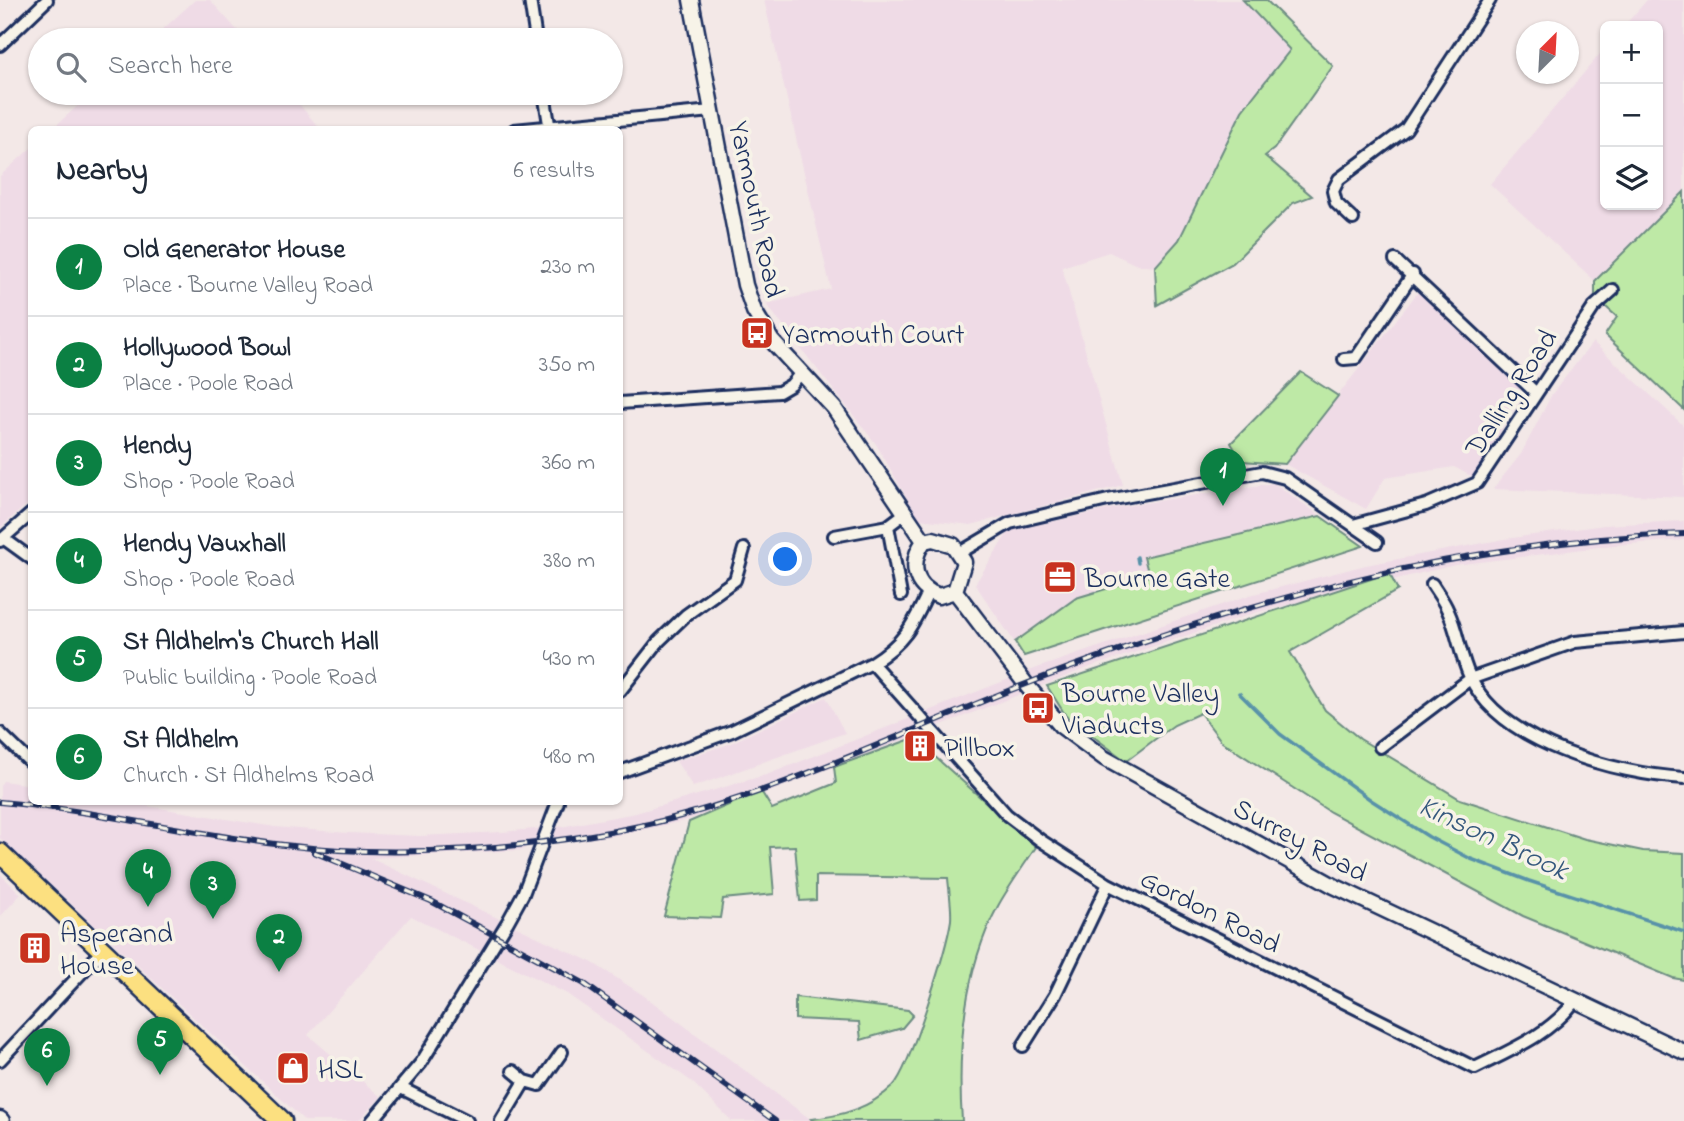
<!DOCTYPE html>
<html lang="en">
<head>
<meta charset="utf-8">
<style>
  body { margin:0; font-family:"Indie Flower",sans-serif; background:#f2f2f3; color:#1f2937 }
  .controls { position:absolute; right:21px; top:21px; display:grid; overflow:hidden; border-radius:10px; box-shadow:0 2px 5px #0004 }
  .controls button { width:63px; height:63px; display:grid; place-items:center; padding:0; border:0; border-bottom:2px solid #e0e1e3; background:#fff; color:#1f2937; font:35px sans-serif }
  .compass { position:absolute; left:1516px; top:21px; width:63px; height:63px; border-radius:50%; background:#fff; box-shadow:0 2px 5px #0004; rotate:24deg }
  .you { position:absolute; left:786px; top:560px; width:24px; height:24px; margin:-18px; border:5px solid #fff; border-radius:50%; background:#1a73e8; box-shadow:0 0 0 10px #1a73e833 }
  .badge { display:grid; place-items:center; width:46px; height:46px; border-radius:50%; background:#0b8043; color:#fff; font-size:23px; font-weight:700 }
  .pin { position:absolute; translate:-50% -58px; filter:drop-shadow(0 2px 4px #0008) }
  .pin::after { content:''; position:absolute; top:37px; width:24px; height:21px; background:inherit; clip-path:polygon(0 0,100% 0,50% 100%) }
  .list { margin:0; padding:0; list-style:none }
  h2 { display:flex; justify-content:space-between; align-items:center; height:91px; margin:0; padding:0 28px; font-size:30px }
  h2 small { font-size:23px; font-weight:400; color:#747a83 }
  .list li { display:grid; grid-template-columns:46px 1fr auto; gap:21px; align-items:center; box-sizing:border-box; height:98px; padding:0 28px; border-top:2px solid #e0e1e3 }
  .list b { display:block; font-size:26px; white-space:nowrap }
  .list p { margin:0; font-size:23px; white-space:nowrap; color:#747a83 }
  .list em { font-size:23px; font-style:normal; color:#747a83 }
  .icon { flex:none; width:38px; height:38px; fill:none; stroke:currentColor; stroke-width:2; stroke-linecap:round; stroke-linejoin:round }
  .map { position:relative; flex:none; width:1684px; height:1121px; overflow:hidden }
  .search { position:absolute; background:#fff; box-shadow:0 2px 5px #0004; left:28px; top:28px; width:595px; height:77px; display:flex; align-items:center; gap:18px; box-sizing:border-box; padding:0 24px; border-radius:38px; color:#747a83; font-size:26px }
  .panel { position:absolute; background:#fff; box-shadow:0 2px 5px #0004; left:28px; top:126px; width:595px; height:679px; border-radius:10px }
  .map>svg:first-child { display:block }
</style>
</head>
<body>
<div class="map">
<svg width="1684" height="1121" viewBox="0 0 1684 1121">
  <rect width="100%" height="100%" fill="#f3e8e7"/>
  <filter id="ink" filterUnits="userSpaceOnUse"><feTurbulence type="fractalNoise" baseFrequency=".0143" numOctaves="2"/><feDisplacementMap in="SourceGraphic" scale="14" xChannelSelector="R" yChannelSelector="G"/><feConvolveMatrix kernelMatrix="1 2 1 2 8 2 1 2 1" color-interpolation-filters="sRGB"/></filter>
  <g filter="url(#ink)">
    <!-- built -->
    <path fill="#efdbe6" d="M195 0H210L246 40H151Z
      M764 0H1243L1290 49 1242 111 1179 240 1155 267 1137 265 1109 252 1062 267 1123 485 971 525 919 519 876 444 766 304 831 289Z
      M1647 0H1684V192L1595 281 1490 184 1605 48V205H1658V26H1624Z
      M92 93H290L320 129H52Z
      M31 148V501L0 528V176Z
      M1421 288 1520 386 1502 429 1473 477 1454 467 1385 478 1366 509 1285 464Z
      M1593 342 1684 426V497L1493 489 1521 454 1552 394Z
      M1274 483 1363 546 1024 656 975 584 1009 531 1119 507Z
      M1684 521V540L1615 545 1455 565 1258 612 1090 667 751 799 684 821 618 835 525 847 524 850 370 858 593 963 643 995 813 1121H732L691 1081 567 994 411 916 308 1035 381 1097 358 1121H305L0 838V786L3 781 31 785 32 802H123L275 827 348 833 420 836 502 832 566 826 636 813 769 774 1037 668 1250 595 1366 565 1505 539 1604 525Z
      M826 697 845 733 693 787 676 761 729 744Z
      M0 874 21 894 0 917Z"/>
    <!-- green -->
    <path fill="#bee9a6" stroke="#6c8c82" stroke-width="2" d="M1243 0H1266L1333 66 1274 149 1265 156 1312 196 1293 203 1233 263 1157 305 1155 267 1179 240 1242 111 1290 50Z
      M1684 192V410L1605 335 1617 317 1595 297V281Z
      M1301 372 1338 396 1285 464 1242 461 1231 443Z
      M1320 516 1363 546 1024 656 1015 642 1076 598 1149 576 1144 557Z
      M1389 573 1398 590 1290 652 1325 710 1360 739 1460 799 1585 839 1643 851 1684 853V980L1673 978 1523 916 1330 812 1222 742 1200 713 1174 725 1126 761 1066 716 1047 686Z
      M914 738 1036 847C1023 867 1009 886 998 906 964 969 957 1051 962 1121H813L811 1119C842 1116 870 1108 893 1086 910 1069 947 947 951 920 952 907 949 891 948 878L816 876V900L800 901 795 846 770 847 774 894 723 899 720 918 664 916 689 822 761 791 772 809 836 783 834 767Z
      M795 997 908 1010 913 1015 902 1028 861 1040 859 1022 795 1019Z"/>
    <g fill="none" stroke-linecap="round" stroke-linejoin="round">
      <!-- stream -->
      <path stroke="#5992a9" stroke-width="3.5" d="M1137 557 1138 563
        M1239 693 1280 734 1371 800 1429 837 1471 859 1529 881 1684 932"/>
      <defs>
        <path id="minor" d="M530 0 536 40
          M0 45 47 0
          M544 93 550 130
          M514 130 712 111
          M1353 219 1336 203 1333 191 1339 179 1406 129 1490 0
          M1395 260 1535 392
          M1344 359 1356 358 1413 274
          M620 403 779 392 791 385 800 374
          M1353 525 1426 505 1477 483 1594 307 1613 290
          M888 526 901 595
          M834 536 888 526 904 514
          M3 538 32 559
          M0 541 32 513
          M961 552 1010 523 1108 500 1262 472 1285 478 1377 542
          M1432 584C1437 592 1444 601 1448 611 1458 632 1460 656 1470 677 1501 744 1617 774 1684 778
          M872 663 1007 815 1040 840 1108 884 1475 1068C1513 1049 1549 1035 1575 1001
          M620 691 659 641 686 615 735 580 744 549
          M0 733 32 764
          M1380 747 1470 679 1575 642 1684 632
          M620 772 732 731 872 663C904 643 912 627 928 593
          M1023 1046 1055 995 1108 884
          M0 1060 101 952
          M513 1071 525 1081 539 1085 562 1052
          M401 1088 467 1121
          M372 1121 421 1063 507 923 523 894 558 802
          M501 1121 525 1081"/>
        <path id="tertiary" d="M691 0 745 285 754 311 772 341 834 408 924 541
          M933 539 953 545 964 562 955 591 939 596C913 587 909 562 924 541Z
          M955 591 1028 687 1061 726 1104 758 1334 886 1684 1052
          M0 1119 2 1121"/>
        <path id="trunk" d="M0 853 282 1121"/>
      </defs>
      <!-- minor casing -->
      <use href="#minor" stroke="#1b2f5e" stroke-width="16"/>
      <!-- tertiary casing -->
      <use href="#tertiary" stroke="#1b2f5e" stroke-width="19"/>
      <!-- trunk casing -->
      <use href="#trunk" stroke="#1b2f5e" stroke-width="23"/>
      <!-- minor -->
      <use href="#minor" stroke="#f7f3e8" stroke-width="10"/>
      <!-- tertiary -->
      <use href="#tertiary" stroke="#f7f3e8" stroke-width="14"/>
      <!-- trunk -->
      <use href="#trunk" stroke="#fce080" stroke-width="18"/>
      <defs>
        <path id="rail" d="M0 802C96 810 189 834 284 845 396 859 538 849 649 824 773 795 890 738 1008 691 1224 607 1450 541 1684 534
          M314 852 431 901 583 983 775 1121"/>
      </defs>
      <!-- rail casing -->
      <use href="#rail" stroke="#1b2f5e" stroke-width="6"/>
      <!-- rail -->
      <use href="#rail" stroke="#f7f3e8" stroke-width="3.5" stroke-dasharray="10" stroke-linecap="butt"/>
    </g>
  </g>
  <!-- icons -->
  <defs>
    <symbol id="bus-square" viewBox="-11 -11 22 22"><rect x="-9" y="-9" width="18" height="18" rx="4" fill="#c8321e" stroke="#f7f3e8"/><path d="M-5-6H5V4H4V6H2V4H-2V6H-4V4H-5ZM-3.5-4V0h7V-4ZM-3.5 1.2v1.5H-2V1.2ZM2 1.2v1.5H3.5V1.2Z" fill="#fff"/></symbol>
    <symbol id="office-square" viewBox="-11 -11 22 22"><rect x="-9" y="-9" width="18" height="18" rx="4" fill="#c8321e" stroke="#f7f3e8"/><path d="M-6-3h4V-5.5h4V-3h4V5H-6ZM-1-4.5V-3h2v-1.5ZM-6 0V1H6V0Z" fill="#fff"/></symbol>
    <symbol id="building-square" viewBox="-11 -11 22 22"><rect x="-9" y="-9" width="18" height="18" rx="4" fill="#c8321e" stroke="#f7f3e8"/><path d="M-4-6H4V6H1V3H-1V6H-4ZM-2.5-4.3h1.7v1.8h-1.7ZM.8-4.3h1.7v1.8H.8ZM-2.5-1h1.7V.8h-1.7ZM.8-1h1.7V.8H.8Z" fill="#fff"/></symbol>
    <symbol id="shop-square" viewBox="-11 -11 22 22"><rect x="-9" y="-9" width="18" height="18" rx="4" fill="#c8321e" stroke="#f7f3e8"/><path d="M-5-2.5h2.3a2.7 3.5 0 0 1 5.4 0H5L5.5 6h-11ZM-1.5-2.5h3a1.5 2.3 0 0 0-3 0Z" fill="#fff"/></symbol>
  </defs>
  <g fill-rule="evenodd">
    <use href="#bus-square" x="738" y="314" width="38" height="38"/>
    <use href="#office-square" x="1041" y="558" width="38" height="38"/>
    <use href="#bus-square" x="1019" y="689" width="38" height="38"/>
    <use href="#building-square" x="901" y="727" width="38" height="38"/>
    <use href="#building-square" x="16" y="929" width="38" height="38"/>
    <use href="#shop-square" x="274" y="1049" width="38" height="38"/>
  </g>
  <g text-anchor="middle" stroke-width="7" stroke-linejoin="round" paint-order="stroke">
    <!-- street labels -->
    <g font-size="28" fill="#1b2f5e" stroke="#f7f3e8">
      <text transform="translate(758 209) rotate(78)" y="10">Yarmouth Road</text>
      <text transform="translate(1510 392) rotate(-57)" y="10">Dalling Road</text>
      <text transform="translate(1301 839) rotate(28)" y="10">Surrey Road</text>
      <text transform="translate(1211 910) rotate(27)" y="10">Gordon Road</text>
    </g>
    <!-- poi labels -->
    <g font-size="28" fill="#1b2f5e" stroke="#f7f3e8" text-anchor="start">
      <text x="782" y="343">Yarmouth Court</text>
      <text x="1084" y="587">Bourne Gate</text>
      <text x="1062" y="702">Bourne Valley<tspan x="1062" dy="32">Viaducts</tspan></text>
      <text x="944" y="756">Pillbox</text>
      <text x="60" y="942">Asperand<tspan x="60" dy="32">House</tspan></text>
      <text x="318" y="1078">HSL</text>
    </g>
    <!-- water labels -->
    <g font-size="30" font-style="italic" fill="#35587d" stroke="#f7f3e8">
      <text transform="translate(1494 837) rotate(25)" y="10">Kinson Brook</text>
    </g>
  </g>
</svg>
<div class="controls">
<button>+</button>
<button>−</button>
<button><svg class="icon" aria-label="layers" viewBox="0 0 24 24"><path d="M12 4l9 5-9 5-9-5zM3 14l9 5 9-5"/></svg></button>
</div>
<svg class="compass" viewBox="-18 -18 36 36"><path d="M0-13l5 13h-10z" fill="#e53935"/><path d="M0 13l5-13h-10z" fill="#747a83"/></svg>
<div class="you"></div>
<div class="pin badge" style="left:1223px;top:506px">1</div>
<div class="pin badge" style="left:279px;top:972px">2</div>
<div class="pin badge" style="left:213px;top:919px">3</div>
<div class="pin badge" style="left:148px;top:907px">4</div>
<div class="pin badge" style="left:160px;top:1075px">5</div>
<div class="pin badge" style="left:47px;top:1086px">6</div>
<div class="search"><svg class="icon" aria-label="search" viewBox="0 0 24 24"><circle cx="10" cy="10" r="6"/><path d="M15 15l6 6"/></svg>Search here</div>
<section class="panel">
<h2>Nearby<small>6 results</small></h2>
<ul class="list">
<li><span class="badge">1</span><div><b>Old Generator House</b><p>Place · Bourne Valley Road</p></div><em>230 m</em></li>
<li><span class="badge">2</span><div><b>Hollywood Bowl</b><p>Place · Poole Road</p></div><em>350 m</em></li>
<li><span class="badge">3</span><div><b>Hendy</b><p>Shop · Poole Road</p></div><em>360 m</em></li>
<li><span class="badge">4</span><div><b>Hendy Vauxhall</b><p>Shop · Poole Road</p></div><em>380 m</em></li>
<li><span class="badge">5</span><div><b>St Aldhelm's Church Hall</b><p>Public building · Poole Road</p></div><em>430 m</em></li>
<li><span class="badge">6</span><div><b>St Aldhelm</b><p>Church · St Aldhelms Road</p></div><em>480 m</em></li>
</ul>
</section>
</div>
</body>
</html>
